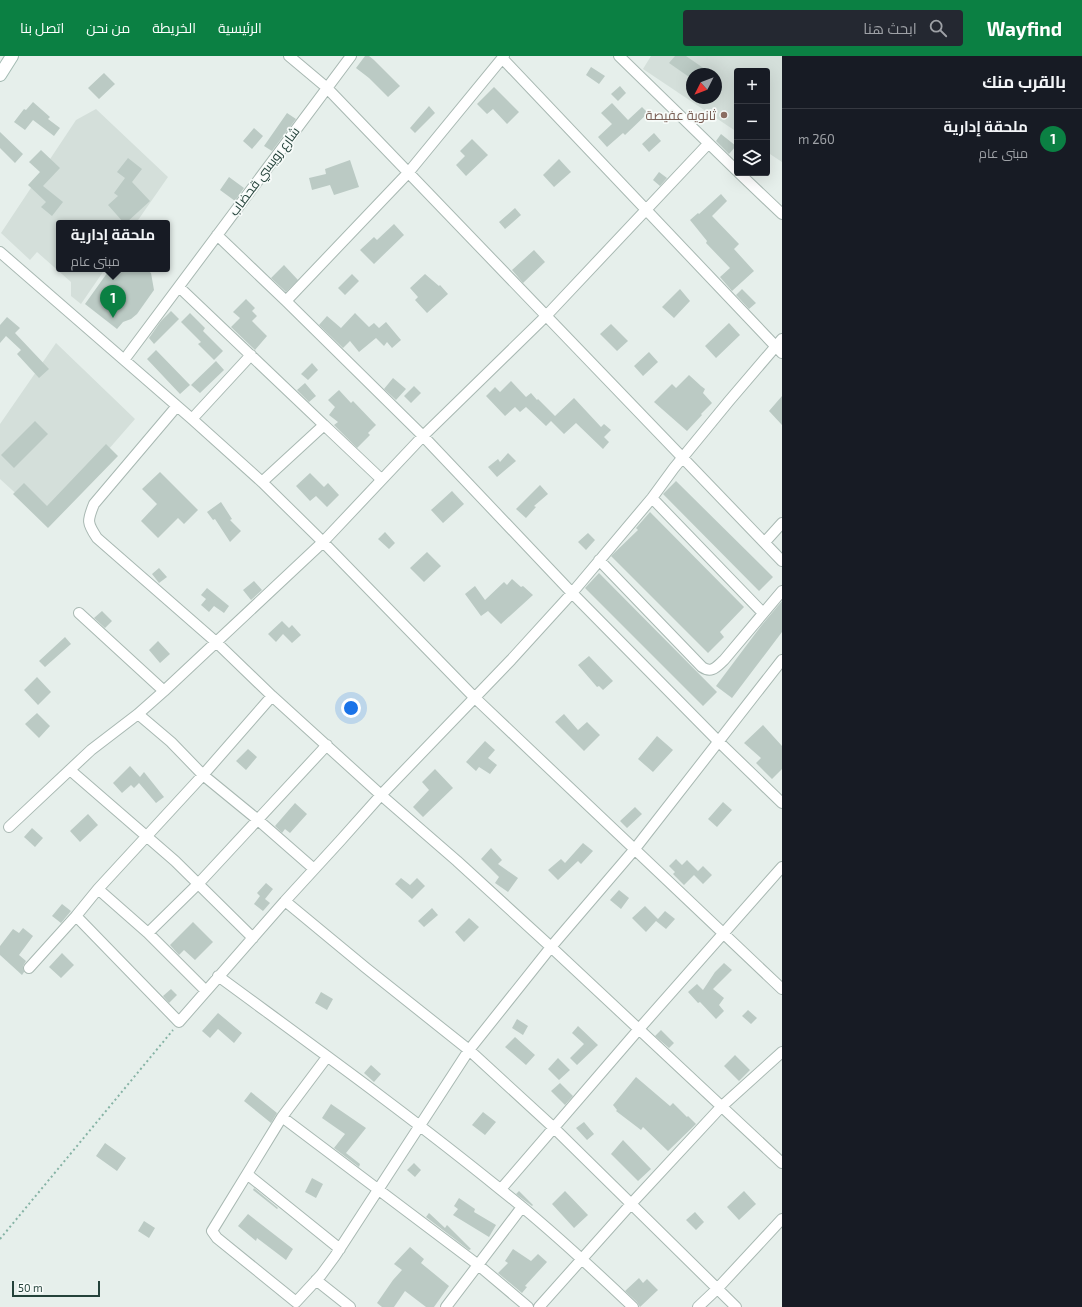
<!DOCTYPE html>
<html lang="ar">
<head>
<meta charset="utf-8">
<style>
  body { margin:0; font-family:"Exo 2",Cairo,sans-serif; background:#242831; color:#f1f3f6; direction:rtl }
  .controls { position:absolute; right:12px; top:12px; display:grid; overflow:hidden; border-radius:4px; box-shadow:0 4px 16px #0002 }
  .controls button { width:36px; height:36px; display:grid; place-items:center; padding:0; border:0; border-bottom:1px solid #363941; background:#171b24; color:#f1f3f6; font:20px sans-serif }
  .compass { position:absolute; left:686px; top:12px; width:36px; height:36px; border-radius:50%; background:#171b24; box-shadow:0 4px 16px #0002; rotate:228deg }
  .scale { position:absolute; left:12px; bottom:10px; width:88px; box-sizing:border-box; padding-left:4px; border:2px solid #24423a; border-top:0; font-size:11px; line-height:14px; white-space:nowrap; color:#24423a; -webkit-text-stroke:3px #f7fbf9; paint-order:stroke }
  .you { position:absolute; left:351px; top:652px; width:14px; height:14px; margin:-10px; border:3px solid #fff; border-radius:50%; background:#1a73e8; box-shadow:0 0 0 6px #1a73e833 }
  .badge { display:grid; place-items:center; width:26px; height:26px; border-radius:50%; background:#0b8043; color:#fff; font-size:13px; font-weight:700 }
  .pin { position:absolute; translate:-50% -33px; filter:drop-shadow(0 1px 2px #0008) }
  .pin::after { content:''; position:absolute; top:21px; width:14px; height:12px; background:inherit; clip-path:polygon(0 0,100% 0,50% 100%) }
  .popup { position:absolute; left:56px; top:164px; width:114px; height:52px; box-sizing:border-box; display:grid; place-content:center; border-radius:4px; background:#171b24; filter:drop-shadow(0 1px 3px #0005); font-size:13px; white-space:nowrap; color:#9ea1a6 }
  .popup b { font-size:15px; color:#f1f3f6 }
  .popup::after { content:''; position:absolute; left:50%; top:100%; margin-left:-8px; border:8px solid transparent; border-top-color:#171b24 }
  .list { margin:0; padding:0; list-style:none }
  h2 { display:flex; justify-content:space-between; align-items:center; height:52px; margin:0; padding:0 16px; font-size:17px }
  h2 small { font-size:13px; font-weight:400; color:#9ea1a6 }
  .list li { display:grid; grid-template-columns:26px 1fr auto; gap:12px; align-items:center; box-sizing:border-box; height:60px; padding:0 16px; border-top:1px solid #363941 }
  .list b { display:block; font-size:15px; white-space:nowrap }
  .list p { margin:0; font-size:13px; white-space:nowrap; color:#9ea1a6 }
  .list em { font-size:13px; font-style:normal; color:#9ea1a6 }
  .icon { flex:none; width:22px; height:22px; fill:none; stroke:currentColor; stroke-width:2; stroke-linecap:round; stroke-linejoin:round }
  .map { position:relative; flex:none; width:782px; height:1251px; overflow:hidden; direction:ltr }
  header { display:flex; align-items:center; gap:24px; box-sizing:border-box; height:56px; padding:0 20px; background:#0b8043; color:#fff }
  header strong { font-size:19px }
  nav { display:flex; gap:22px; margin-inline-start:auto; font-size:14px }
  .search { width:280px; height:36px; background:#242831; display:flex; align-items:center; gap:10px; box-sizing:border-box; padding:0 14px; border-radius:4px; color:#9ea1a6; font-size:15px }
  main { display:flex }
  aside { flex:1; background:#171b24 }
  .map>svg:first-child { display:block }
</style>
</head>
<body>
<header>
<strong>Wayfind</strong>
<div class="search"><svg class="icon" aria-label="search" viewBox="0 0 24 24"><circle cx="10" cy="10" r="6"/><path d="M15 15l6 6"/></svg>ابحث هنا</div>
<nav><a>الرئيسية</a><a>الخريطة</a><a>من نحن</a><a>اتصل بنا</a></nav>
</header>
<main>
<aside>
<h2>بالقرب منك<small></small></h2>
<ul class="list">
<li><span class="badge">1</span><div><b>ملحقة إدارية</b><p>مبنى عام</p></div><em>260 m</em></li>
</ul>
</aside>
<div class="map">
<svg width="782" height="1251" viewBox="0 0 782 1251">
  <rect width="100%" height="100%" fill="#e6efeb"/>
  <!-- built -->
  <path fill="#d4dfda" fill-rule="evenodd" d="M651 0H782V106L767 96V15H737V76L643 13ZM692 18H716V42H692Z
    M96 53 168 121 136 167H59V213H105L81 248 71 240V226L37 196 30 204 1 177 76 64Z
    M56 287 135 363 46 465 0 423V368Z"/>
  <!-- building -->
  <path fill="#bbcac4" d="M365 0H369L374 4 400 30 388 41 369 22 356 12Z
    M675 0H686L712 18H692V23L669 7Z
    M591 11 605 20 599 28 586 19Z
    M104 17 115 28 99 43 88 32Z
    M620 30 626 37 618 45 611 38Z
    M494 31 519 56 507 68 493 53 487 58 477 48Z
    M33 46 50 61 48 63 60 72 54 80 33 64 25 74 14 66 24 53 26 54Z
    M612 47 628 64 642 51 648 57 625 79 623 77 607 91 598 81 612 68 601 57Z
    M429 50 435 57 415 77 410 72Z
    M287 57 296 63 272 95 264 90Z
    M254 72 263 80 252 93 243 85Z
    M0 76 23 98 15 107 0 92Z
    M654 77 661 85 649 96 642 88Z
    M721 78 736 90 729 98 716 85Z
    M472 83 488 99 466 120 456 109 465 100 460 95Z
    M41 94 60 112 43 130 63 146 52 160 41 151 46 146 28 129 40 116 29 106Z
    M128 102 142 113 132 126 150 145 126 167H124L108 149 118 140 114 137 125 122 117 116Z
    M559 103 571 116 554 131 543 119Z
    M350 104 359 131 334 139 330 129 312 134 309 122 326 118 325 113Z
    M659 116 667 122 660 130 653 124Z
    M229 121 244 132 235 145 220 134Z
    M721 138 727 145 712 160 739 188 734 193 754 215 732 235 720 221 730 212 706 187 707 185 690 164 698 157 699 158Z
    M515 152 521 159 505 173 499 166Z
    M394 168 404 179 374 208 360 194 374 181 377 184Z
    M534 194 545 206 523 227 512 214Z
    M284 209 298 224 286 236 271 222Z
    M110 213H146L151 217 154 234 137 258 131 263 123 266 117 273 85 248Z
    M352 218 359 225 345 239 338 232Z
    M425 218 439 230 440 229 448 238 427 257 415 244 418 241 410 232Z
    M680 233 690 245 674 262 662 251Z
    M742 233 756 247 749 253 736 239Z
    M246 243 255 252 252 255 257 260 252 265 267 280 255 294 231 271 240 262 233 256Z
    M171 255 179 263 154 288 149 282 161 265Z
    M190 257 205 272 203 275 223 295 214 304 198 288 201 286 181 266Z
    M355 257 369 271 374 267 379 272 386 266 401 284 392 292 387 286 384 290 376 282 359 296 350 285 343 292 319 269 327 260 341 272Z
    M7 261 20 272 15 277 49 313 39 322 17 298 21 294 6 280 0 287V269Z
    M729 267 740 279 716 302 705 290Z
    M611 268 628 285 617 295 600 278Z
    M156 294 190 329 180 338 147 303Z
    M649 296 658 306 643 320 634 310Z
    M216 305 224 314 200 337 191 329Z
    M312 307 318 314 308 324 301 318Z
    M689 319 701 330 705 333 703 337 712 347 701 358 702 359 687 375 654 346 672 328 676 332Z
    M393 322 406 333 396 344 384 333Z
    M511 325 526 341 531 337 537 344 538 343 555 360 574 342 601 371 604 368 611 374 604 381 609 386 603 393 576 367 564 378 551 365 546 370 526 351 520 356 515 351 505 360 486 340 495 331 500 336Z
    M305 327 316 340 309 346 297 334Z
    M414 330 421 337 411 347 404 340Z
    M339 334 351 347 353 345 376 369 368 377 370 379 357 392 334 369 338 366 329 359 335 351 328 344Z
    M782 340V369L769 355Z
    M35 365 48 378 14 412 1 399Z
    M106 388 118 400 48 472 13 438 24 427 47 450Z
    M508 397 516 405 497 421 488 411 498 403 500 406Z
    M160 416 198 454 184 468 178 462 158 482 141 465 157 448 142 433Z
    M310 417 324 431 328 427 339 439 327 451 316 440 310 445 296 430Z
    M676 425 773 521 759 535 663 438Z
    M540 429 548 438 534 450 536 451 526 462 516 453Z
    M452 435 464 448 443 467 431 454Z
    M221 446 232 463 230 464 241 475 230 486 215 463 213 464 207 456Z
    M650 456 744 551 720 576 724 581 708 597 611 500 638 474 636 472Z
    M385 476 395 487 389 493 378 483Z
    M588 477 595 484 586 494 578 486Z
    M427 496 441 510 424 526 410 512Z
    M159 512 167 521 159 527 152 518Z
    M599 517 717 636 703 650 585 532Z
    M512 523 521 531 523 530 533 539 501 568 488 555 481 560 465 538 475 530 485 544 504 526 507 529Z
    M254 525 262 534 251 544 243 534Z
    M207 532 229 550 224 557 214 550 209 556 201 549 206 543 201 539Z
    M782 545V576L732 642 716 630 761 570Z
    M102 555 112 565 105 572 94 562Z
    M282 565 289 572 292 569 301 579 292 587 283 578 276 586 268 578Z
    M65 581 71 588 45 611 39 605Z
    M158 585 170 598 160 607 149 594Z
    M589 600 613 625 603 634 599 630 597 631 578 609Z
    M37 621 51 636 38 649 24 634Z
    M37 657 50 670 39 682 25 668Z
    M564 658 578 674 587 666 600 679 584 695 555 666Z
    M763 669 782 690V713L772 723 756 707 761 702 744 687Z
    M657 680 673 694 653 716 638 703Z
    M485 685 495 694 488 702 497 709 490 718 479 711 476 715 466 706Z
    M248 693 257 701 246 714 236 705Z
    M130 710 140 721 144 716 164 741 156 747 139 727 134 732 131 729 122 737 113 727Z
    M435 713 453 732 423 761 413 751 429 734 422 726Z
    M723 746 732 754 717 771 708 763Z
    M295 747 307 758 290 777 285 773 282 777 275 770Z
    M635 751 642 758 627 772 620 765Z
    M88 758 98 769 80 786 70 775Z
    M32 772 43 782 35 791 24 781Z
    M583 787 593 795 581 808 578 805 558 824 548 814 561 803 565 807Z
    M491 792 502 804 498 808 518 822 508 836 495 827 499 821 481 803Z
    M676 803 682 809 687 804 698 815 684 829 673 818 675 816 669 810Z
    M703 810 712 819 703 828 694 819Z
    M401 822 410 829 417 822 425 830 412 843 395 828Z
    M266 827 273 833 265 843 270 847 263 855 254 848 260 840 257 837Z
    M619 834 629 842 621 853 610 844Z
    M62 848 71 855 61 867 52 860Z
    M645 850 658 863 665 855 675 863 666 873 656 865 646 876 632 862Z
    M432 852 438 859 424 871 418 865Z
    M469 862 479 871 464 886 455 876Z
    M193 866 213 886 195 904 184 894 179 899 170 889Z
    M23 872 33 880 19 899 26 905 23 910 24 916 22 919 0 899V890L13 873 19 877Z
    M62 897 74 909 61 922 49 911Z
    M724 907 732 914 713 933 724 942 719 949 724 955 716 963 700 946 698 947 688 936 697 928 703 934 715 916Z
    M171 933 177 939 169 947 163 940Z
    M321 936 333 943 327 954 315 947Z
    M748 954 757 962 751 968 742 960Z
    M218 957 242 977 234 987 218 973 210 982 202 975Z
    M517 963 528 970 523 979 512 972Z
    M578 970 598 989 577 1009 570 1002 584 988 572 977Z
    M661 974 674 987 669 992 655 980Z
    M515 981 535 999 526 1009 505 991Z
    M735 999 750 1014 739 1025 724 1010Z
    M558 1002 570 1014 559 1024 548 1013Z
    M371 1009 381 1018 374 1026 364 1017Z
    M636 1021 670 1050 673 1047 687 1061 688 1060 696 1068 668 1095 643 1071 641 1074 616 1055 617 1054 613 1049Z
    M560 1027 573 1040 565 1049 551 1035Z
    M251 1036 277 1057 271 1067 244 1045Z
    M331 1048 366 1072 346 1097 360 1108 359 1111 334 1092 345 1078 322 1062Z
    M483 1056 496 1066 485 1079 472 1069Z
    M584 1066 594 1078 587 1084 576 1072Z
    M623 1084 651 1113 638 1125 611 1098Z
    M105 1087 126 1102 117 1115 96 1100Z
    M414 1107 421 1114 415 1121 407 1114Z
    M312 1122 323 1128 316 1142 305 1136Z
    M254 1132 278 1152 277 1153 253 1134Z
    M519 1135 533 1149 532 1150 516 1138Z
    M565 1135 588 1159 574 1172 552 1148Z
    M744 1135 756 1148 739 1164 727 1151Z
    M459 1142 475 1153 474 1156 496 1169 489 1181 453 1159 458 1153 454 1150Z
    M695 1156 704 1166 696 1174 686 1164Z
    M429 1157 445 1172 447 1169 471 1193 469 1194 426 1161Z
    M248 1158 293 1193 286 1204 257 1182 256 1185 238 1170Z
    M144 1165 155 1172 149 1182 138 1175Z
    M410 1191 424 1203 421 1207 449 1230 434 1251H426L405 1235 394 1251H382L377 1247 393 1224 402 1214 394 1208Z
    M513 1193 531 1205 538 1198 547 1206 525 1230 527 1231 522 1237 498 1217 508 1207 505 1205Z
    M639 1222 643 1227 647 1223 658 1234 640 1251 637 1246 625 1235Z"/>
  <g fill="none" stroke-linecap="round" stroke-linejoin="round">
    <defs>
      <path id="street" d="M289 0 326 31 782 505
        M619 0 737 115
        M502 2 782 297
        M739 117 782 158
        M217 179 286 245 423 380 572 537 719 686 782 747
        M0 196 192 363 262 426 323 486 474 641 782 933
        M179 231 324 369
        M286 245 408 117 504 0
        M124 304 351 0
        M177 350 94 448C87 465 87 467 97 482L216 586 272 640 381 739 457 805 551 891 782 1107
        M192 363 251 299
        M262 426 324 369 381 423
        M652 442 763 557
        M765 486 782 467
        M599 504 702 611C712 618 717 610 724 604L782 535
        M79 557 164 635
        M138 658 171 686 203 719 258 764 314 813
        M70 714 175 805 253 882
        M9 771 91 694 138 658 164 635 323 486 423 380 546 260 708 88
        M98 833 148 877 206 935
        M285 845 366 912 469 994 554 1072 736 1251
        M76 860 179 966 285 845 340 785 381 739 511 604 572 537 652 442 674 412 729 345 782 283
        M148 877 199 827 327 689
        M29 912 76 860 98 833 203 719 272 640
        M218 920C313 990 409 1059 500 1133 547 1170 590 1210 633 1251
        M327 1001 282 1061 212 1175 217 1182 296 1246 321 1219 335 1200 469 994 551 891 634 794 782 604
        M282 1061 477 1208 528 1251
        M247 1118 340 1193
        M501 1133 639 973 782 811
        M316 1224 350 1251
        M446 1251 522 1151
        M539 1251 631 1148 721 1051 782 996
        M698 1251 717 1233 782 1163"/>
      <path id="secondary" d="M0 19 12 0"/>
    </defs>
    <!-- street casing -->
    <use href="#street" stroke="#a8b8b2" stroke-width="12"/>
    <!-- secondary casing -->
    <use href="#secondary" stroke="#a4bbb3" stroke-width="14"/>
    <!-- path -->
    <path stroke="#86b3a5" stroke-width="2" stroke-dasharray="2 3" stroke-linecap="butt" d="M0 1183 173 974"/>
    <!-- street -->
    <use href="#street" stroke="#fff" stroke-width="10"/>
    <!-- secondary -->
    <use href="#secondary" stroke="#fff" stroke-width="12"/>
  </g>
  <!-- markers -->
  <circle fill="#8d6e63" stroke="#f7fbf9" stroke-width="1.5" cx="724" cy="59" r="4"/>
  <g text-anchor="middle" stroke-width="3.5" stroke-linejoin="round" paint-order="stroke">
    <!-- education labels -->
    <g font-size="13" fill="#785e54" stroke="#f7fbf9" text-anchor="end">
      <text x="716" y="64">ثانوية عفيصة</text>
    </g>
    <!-- street labels -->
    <g font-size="13" fill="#24423a" stroke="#f7fbf9">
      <text transform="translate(264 115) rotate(-53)" y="5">شارع رويسي قحضاب</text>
    </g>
  </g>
</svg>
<div class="controls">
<button>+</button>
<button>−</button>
<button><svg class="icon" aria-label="layers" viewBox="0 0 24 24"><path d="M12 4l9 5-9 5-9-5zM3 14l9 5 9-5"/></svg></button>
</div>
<svg class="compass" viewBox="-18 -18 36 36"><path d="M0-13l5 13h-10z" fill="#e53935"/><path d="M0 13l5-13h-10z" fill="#9ea1a6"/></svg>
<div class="scale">50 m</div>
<div class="you"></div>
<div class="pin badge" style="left:113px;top:262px">1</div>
<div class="popup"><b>ملحقة إدارية</b>مبنى عام</div>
</div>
</main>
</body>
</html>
